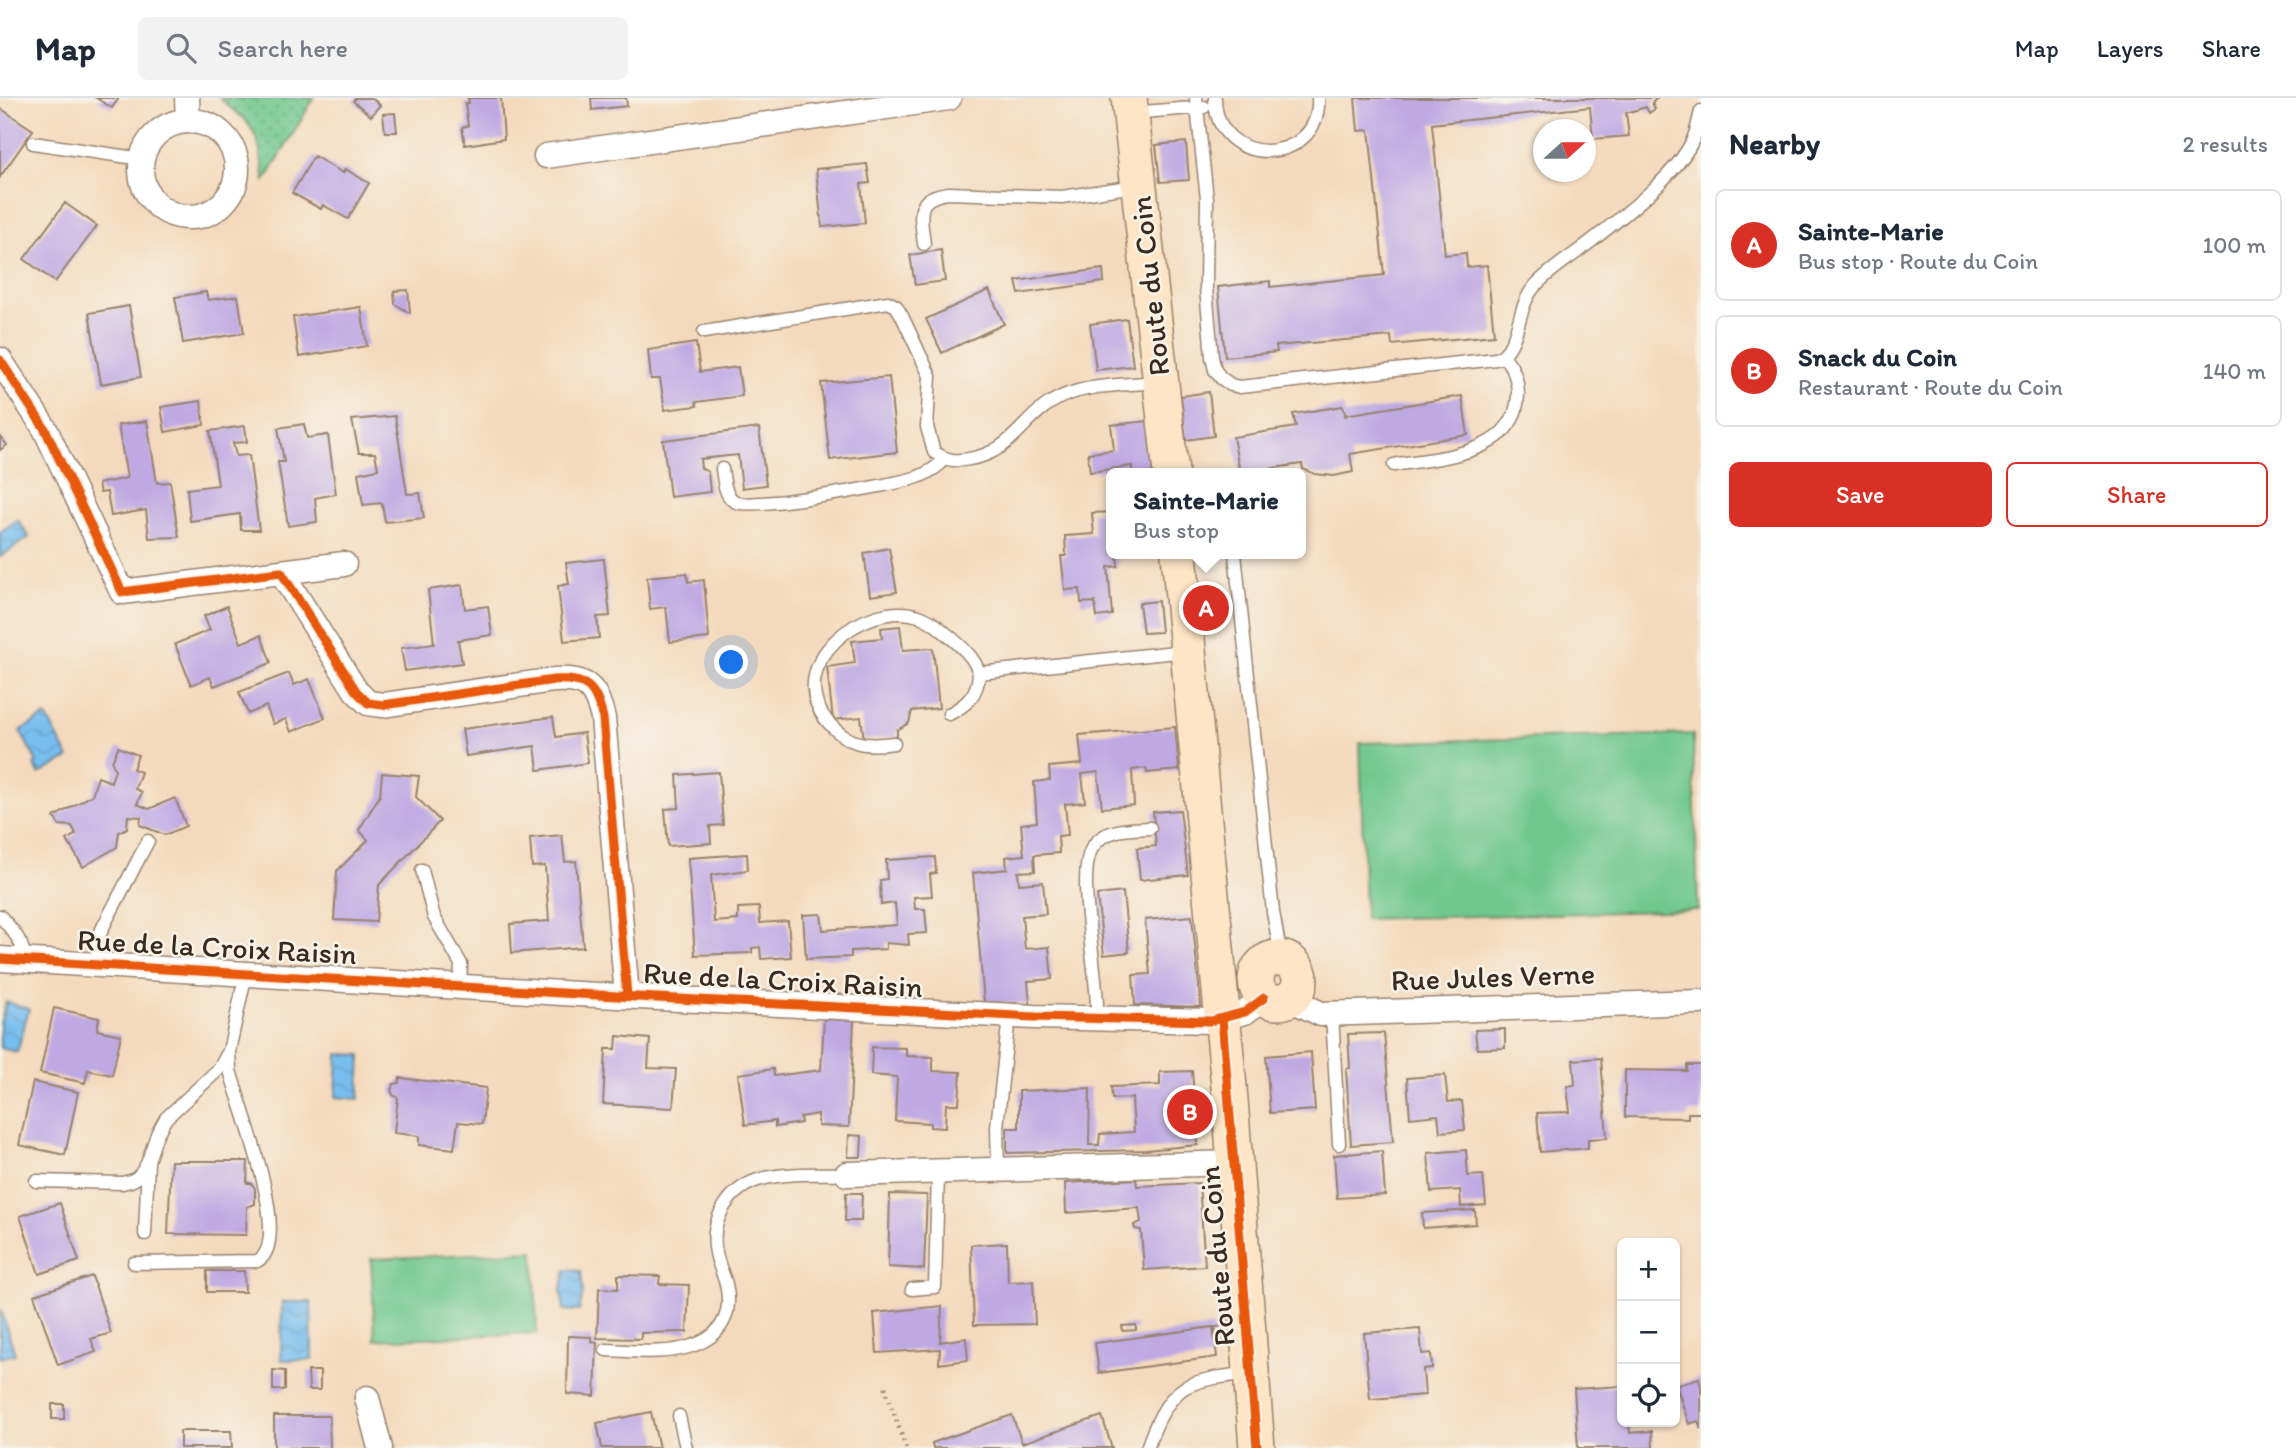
<!DOCTYPE html>
<html lang="en">
<head>
<meta charset="utf-8">
<style>
  body { margin:0; font-family:Itim,sans-serif; background:#f2f2f3; color:#1f2937 }
  .controls { position:absolute; right:21px; bottom:21px; display:grid; overflow:hidden; border-radius:10px; box-shadow:0 2px 5px #0004 }
  .controls button { width:63px; height:63px; display:grid; place-items:center; padding:0; border:0; border-bottom:2px solid #e0e1e3; background:#fff; color:#1f2937; font:35px sans-serif }
  .compass { position:absolute; left:1533px; top:21px; width:63px; height:63px; border-radius:50%; background:#fff; box-shadow:0 2px 5px #0004; rotate:69deg }
  .you { position:absolute; left:732px; top:565px; width:24px; height:24px; margin:-18px; border:5px solid #fff; border-radius:50%; background:#1a73e8; box-shadow:0 0 0 10px #1a73e833 }
  .badge { display:grid; place-items:center; width:46px; height:46px; border-radius:50%; background:#d93025; color:#fff; font-size:23px; font-weight:700 }
  .pin { position:absolute; translate:-50% -50%; border:4px solid #fff; box-shadow:0 2px 7px #0006 }
  .popup { position:absolute; left:1106px; top:370px; width:200px; height:91px; box-sizing:border-box; display:grid; place-content:center; border-radius:10px; background:#fff; filter:drop-shadow(0 2px 5px #0005); font-size:23px; white-space:nowrap; color:#747a83 }
  .popup b { font-size:26px; color:#1f2937 }
  .popup::after { content:''; position:absolute; left:50%; top:100%; margin-left:-14px; border:14px solid transparent; border-top-color:#fff }
  .list { margin:0; padding:0; list-style:none }
  h2 { display:flex; justify-content:space-between; align-items:center; height:91px; margin:0; padding:0 28px; font-size:30px }
  h2 small { font-size:23px; font-weight:400; color:#747a83 }
  .list li { display:grid; grid-template-columns:46px 1fr auto; gap:21px; align-items:center; box-sizing:border-box; height:112px; margin:0 14px 14px; padding:0 14px; border:2px solid #e0e1e3; border-radius:10px }
  .list b { display:block; font-size:26px; white-space:nowrap }
  .list p { margin:0; font-size:23px; white-space:nowrap; color:#747a83 }
  .list em { font-size:23px; font-style:normal; color:#747a83 }
  .actions { display:flex; gap:14px; padding:21px 28px }
  .actions a { flex:1; padding:16px 0; border:2px solid #d93025; border-radius:10px; text-align:center; font-size:24px; color:#d93025 }
  .actions .main { background:#d93025; color:#fff }
  .icon { flex:none; width:38px; height:38px; fill:none; stroke:currentColor; stroke-width:2; stroke-linecap:round; stroke-linejoin:round }
  .map { position:relative; flex:none; width:1701px; height:1350px; overflow:hidden }
  header { display:flex; align-items:center; gap:42px; box-sizing:border-box; height:98px; padding:0 35px; background:#fff; border-bottom:2px solid #e0e1e3 }
  header strong { font-size:33px }
  nav { display:flex; gap:38px; margin-inline-start:auto; font-size:24px }
  .search { width:490px; height:63px; background:#f2f2f3; display:flex; align-items:center; gap:18px; box-sizing:border-box; padding:0 24px; border-radius:10px; color:#747a83; font-size:26px }
  main { display:flex }
  aside { flex:1; background:#fff }
  .map>svg:first-child { display:block }
</style>
</head>
<body>
<header>
<strong>Map</strong>
<div class="search"><svg class="icon" aria-label="search" viewBox="0 0 24 24"><circle cx="10" cy="10" r="6"/><path d="M15 15l6 6"/></svg>Search here</div>
<nav><a>Map</a><a>Layers</a><a>Share</a></nav>
</header>
<main>
<div class="map">
<svg width="1701" height="1350" viewBox="0 0 1701 1350">
  <defs>
    <pattern id="park-dots" width="8" height="8" patternUnits="userSpaceOnUse" patternTransform="scale(1.75)"><rect width="8" height="8" fill="#70c88e"/><path d="M2 2h.1M6 6h.1" fill="none" stroke="#5da373" stroke-width="1.8" stroke-linecap="round"/></pattern>
    <pattern id="water-waves" width="16" height="10" patternUnits="userSpaceOnUse" patternTransform="scale(1.75)"><rect width="16" height="10" fill="#77beef"/><path d="M0 5q4-4 8 0t8 0" fill="none" stroke="#68a3cc"/></pattern>
  </defs>
  <rect width="100%" height="100%" fill="#f7f3e8"/>
  <filter id="ink" filterUnits="userSpaceOnUse"><feTurbulence type="fractalNoise" baseFrequency=".0143" numOctaves="2"/><feDisplacementMap in="SourceGraphic" scale="14" xChannelSelector="R" yChannelSelector="G"/><feConvolveMatrix kernelMatrix="1 2 1 2 8 2 1 2 1" color-interpolation-filters="sRGB"/></filter>
  <filter id="wash" filterUnits="userSpaceOnUse"><feTurbulence type="fractalNoise" baseFrequency=".00686" numOctaves="4" result="noise"/><feDisplacementMap in="SourceGraphic" scale="28" xChannelSelector="R" yChannelSelector="G"/><feGaussianBlur stdDeviation="1.57" result="paint"/><feColorMatrix in="noise" values="0 0 0 0 0 0 0 0 0 0 0 0 0 0 0 0 0 1.4 0 .05"/><feComposite in="paint" operator="in"/></filter>
  <g filter="url(#wash)">
    <rect width="100%" height="100%" fill="#f4dabd"/>
    <!-- park -->
    <path fill="url(#park-dots)" stroke="#567956" stroke-width="2" d="M220 0H314L265 83C260 61 263 43 245 22 237 14 227 9 220 0Z"/>
    <!-- pitch -->
    <path fill="#70c88e" stroke="#567956" stroke-width="2" d="M1693 636 1698 812 1365 821 1360 645Z
      M534 1153 537 1235 375 1242 371 1161Z"/>
    <!-- water -->
    <path fill="url(#water-waves)" stroke="#597486" stroke-width="2" d="M18 422 29 439 0 459V434Z
      M46 618 69 660 39 676 34 667 37 664 20 633Z
      M6 904 29 911 17 954 0 950V926Z
      M338 956 361 957 359 1001 336 999Z
      M566 1172 581 1173 583 1195 579 1213 564 1212 561 1192Z
      M282 1204H311L312 1262H281Z
      M1 1212 15 1256 0 1260V1213Z"/>
    <g id="blocks">
      <!-- building -->
      <path fill="#bea9e3" d="M96 0H119L112 10Z
        M356 0H372L380 7 371 18 353 3Z
        M468 0H501L504 41 465 47 462 29 468 28 465 5H469Z
        M591 0H626L627 8 592 12Z
        M1355 0H1657L1652 5 1655 11 1649 15 1646 9 1626 15 1629 38 1593 41 1590 9 1432 26 1445 157 1466 155 1467 169 1487 167 1494 237 1392 247 1391 238 1276 248 1277 254 1225 259 1218 189 1270 183V189L1384 177 1369 32 1358 33Z
        M0 10 33 32 0 79Z
        M395 15 397 34H385L383 16Z
        M1186 44 1189 82 1160 84 1156 47Z
        M314 58 343 75 345 71 369 85 348 121 323 107 321 111 292 95Z
        M867 66 870 85 861 86 865 125 822 129 816 71Z
        M65 105 97 128 55 184 24 161Z
        M941 152 945 183 915 187 910 157Z
        M1103 171 1104 184 1019 196 1016 183Z
        M408 192 410 215 395 206 394 193Z
        M989 192 1004 226 942 255 926 221Z
        M206 194 208 202 238 198 244 235 183 245 175 199Z
        M129 208 141 279 101 286 89 215Z
        M361 209 367 248 299 259 293 219Z
        M1127 221 1133 268 1096 272 1090 226Z
        M696 245 700 274 738 269 742 298 696 304 697 308 665 312 660 281H651L648 252Z
        M889 279 897 354 830 362 821 285Z
        M1209 294 1214 338 1186 342 1181 298Z
        M1462 298 1468 337 1350 356 1353 374 1334 378 1315 376 1303 371 1302 366 1240 375 1233 339 1296 329 1293 316 1343 308 1346 319 1345 317Z
        M201 303 204 327 165 334 161 309Z
        M395 318 407 396 420 395 424 420 385 424 382 405 363 407 358 375 378 371 375 355H359L352 322Z
        M147 323 157 385 170 384 179 439 149 440 146 412 111 418 107 394 100 395 98 386 127 380 118 327Z
        M1148 323 1153 375H1132V368L1090 374 1088 355 1114 352 1111 327Z
        M304 326 307 340 328 337 336 396 315 400 317 424 288 428 278 364H284L278 330Z
        M245 328 247 344 233 345 236 358 249 357 259 432H241L240 416 190 423 187 391 218 387 210 333Z
        M759 330 766 387 742 390 738 357 700 361 701 370 708 374 710 394 670 399 663 342Z
        M0 338 7 347 0 352Z
        M1112 414V456H1117L1118 468 1108 469 1112 517 1097 519 1095 504 1081 505 1080 491 1065 492 1061 458H1066L1065 438 1094 436 1092 415Z
        M889 450 897 494 870 498 864 455Z
        M604 461 610 518 597 519 599 540 564 543 558 488 569 486 566 465Z
        M687 475 688 484 704 482 709 540 670 544 666 509 650 511 647 479Z
        M462 487 465 511 488 508 492 537 458 542 462 565 405 573 401 550 434 546 428 492Z
        M1158 503 1161 534 1143 535 1139 505Z
        M227 508 241 545 261 537 271 565 214 588 210 579 191 587 175 546 210 532 204 518Z
        M900 528 903 552 933 550 939 610 912 613 909 625 897 632V639L864 642 861 619 833 622 827 569 855 565 852 543 882 540 881 530Z
        M289 575 294 587 309 581 325 620 291 634 286 621 273 626 266 608 248 616 239 594Z
        M553 619 556 639 584 635 588 665 538 672 535 648 466 658 462 631Z
        M1175 629 1179 672 1147 675 1146 670 1132 672 1134 707 1102 710 1098 674 1082 676 1085 704 1065 706 1068 737 1058 738 1059 755 1034 757 1035 773 1018 774 1019 786 1043 784 1046 816 1022 818 1025 851 1049 849 1052 881 1028 883 1030 906 984 904 973 775 1007 771 1006 759 1024 757 1021 726 1037 724 1034 684 1050 682 1049 669 1082 666 1079 637Z
        M118 649 138 657 133 671 141 674 135 691 142 694 137 706 149 711 175 700 186 728 165 737 140 727 141 719 128 718 127 730 119 734 117 749 83 769 67 742 76 736 72 728 59 727 54 719 92 697 98 679 111 684 115 672 112 664Z
        M719 674 723 727 710 728 711 745 668 748 665 711 679 710 677 677Z
        M382 675 419 678 416 699 440 723 379 787 376 824 334 822 337 773 368 742 359 732 380 697Z
        M1180 712 1188 777 1140 782 1137 750 1156 748 1153 714Z
        M562 737 565 764 576 763 583 849 512 855 510 826 549 823 545 768 532 769 530 740Z
        M747 756 748 772 711 777 714 824 738 822V810L759 809 760 825 788 823 791 859 761 861 760 849 752 850V855L695 857 688 760Z
        M935 759 936 775 930 776 932 798 914 799 915 811H925L927 835 908 836 909 847 886 845V851L851 853V859L806 861 803 817 821 816 823 832 897 827 895 805 881 807 880 782 887 781 886 762Z
        M1123 794 1129 854 1104 857 1097 797Z
        M1192 818 1201 909 1135 907 1133 877 1150 876 1145 822Z
        M54 910 99 920 97 932 121 937 112 977 88 972 85 985 40 975Z
        M824 921 854 922 849 1029 818 1028V1016L800 1019 801 1025 775 1029V1023L745 1027 738 976 773 971 774 978 821 972Z
        M1505 931V950L1477 951 1475 932Z
        M1384 935 1393 1044 1351 1047 1346 971 1350 970 1348 936Z
        M617 938 650 941 648 970 676 971 673 1010 603 1006 606 951H616Z
        M872 949 906 950V958L933 959V973L961 974 959 1006H946L945 1030 930 1029V1025L895 1023 897 979 871 977Z
        M1311 954 1315 1012 1270 1015 1266 958Z
        M1601 960 1607 1040 1588 1041V1050L1540 1054 1537 1015 1570 1014 1567 988 1575 987 1573 962Z
        M1687 967H1701V1015H1688V1020L1625 1019V972L1687 973Z
        M1192 973 1198 1047 1146 1052 1007 1055V1030H1019V993L1090 990 1089 1047H1099L1100 1036 1134 1034 1132 1000 1112 1001 1111 989 1160 987V974Z
        M1445 977 1448 1004 1462 1003 1465 1032 1440 1034 1438 1017 1410 1020 1407 980Z
        M400 980 486 990 482 1026 458 1024 454 1051 419 1047V1038L394 1035 398 1000 393 997 391 992 394 986 399 985Z
        M33 984 78 994 65 1057 19 1047Z
        M849 1037 862 1038 861 1059H848Z
        M1466 1052 1468 1078 1483 1077 1486 1107 1461 1109 1460 1092 1431 1094 1428 1055Z
        M1382 1053 1385 1097 1337 1100 1334 1057Z
        M171 1063H248L247 1085H251L255 1090V1106L247 1109 246 1137 168 1136Z
        M1136 1081 1137 1088 1199 1085 1205 1168 1144 1172 1141 1132 1135 1131 1134 1127 1141 1124 1139 1110 1066 1115 1065 1085Z
        M846 1095H862L861 1123H845Z
        M890 1096 927 1097 924 1171 888 1169Z
        M60 1105 79 1163 39 1176 20 1118Z
        M1475 1112 1476 1126 1423 1130 1422 1115Z
        M1007 1145 1008 1184 1033 1183 1035 1226 974 1227 971 1147Z
        M207 1173H244L245 1194H207Z
        M618 1177 660 1178 659 1186 689 1187 687 1234 641 1235V1241L597 1240 599 1190 618 1191Z
        M92 1178 111 1235 91 1241 96 1254 58 1267 34 1197Z
        M942 1208 940 1244 966 1240 968 1262 939 1266 940 1251 877 1255 874 1215Z
        M1136 1227V1232L1123 1233 1122 1228Z
        M1231 1227 1232 1242 1217 1244 1215 1229Z
        M1213 1229 1217 1259 1099 1275 1095 1245Z
        M1420 1231 1422 1256 1431 1255 1432 1270 1423 1271 1425 1297 1370 1301 1364 1235Z
        M568 1238 592 1239V1244L597 1245 595 1298 567 1296Z
        M273 1272 285 1273V1292H273Z
        M308 1273H320V1292H309Z
        M1699 1280 1701 1288V1331L1698 1323 1689 1326 1676 1287Z
        M1622 1288V1324H1629L1630 1335 1652 1333 1653 1350H1578L1574 1291Z
        M52 1306H64V1321H52Z
        M651 1314 659 1350H602L597 1325Z
        M1012 1317 1022 1345 1102 1318 1112 1350H933L932 1345Z
        M274 1318H329L330 1350H274Z
        M180 1333H231L232 1350H180Z"/>
    </g>
  </g>
  <g filter="url(#ink)">
    <use href="#blocks" fill-opacity="0" stroke="#98826e" stroke-width="2"/>
    <g fill="none" stroke-linecap="round" stroke-linejoin="round">
      <defs>
        <path id="lane" d="M1196 0 1207 101 1206 190 1212 259 1215 272 1221 280 1231 287 1240 289 1496 261C1521 251 1515 210 1535 188 1550 172 1568 161 1585 148 1617 123 1680 76 1694 39 1697 31 1699 22 1701 13
          M1215 0C1215 72 1322 69 1318 0
          M1131 15 1204 9
          M33 45 142 61
          M924 146C921 118 913 99 949 95L1062 99 1135 88
          M704 234 888 204 896 208 902 218 930 278 927 329 934 354C946 362 954 364 969 361 1015 354 1023 316 1061 299 1089 286 1126 287 1157 284
          M1394 367C1438 359 1516 358 1518 297 1518 281 1514 269 1503 258
          M722 371C724 382 724 399 736 404 753 412 896 387 918 379 928 375 937 370 945 361
          M1235 456 1273 814 1281 859
          M949 616C967 607 978 596 979 575
          M894 645C865 649 847 647 827 623 781 566 866 500 919 518 928 521 935 526 942 532 956 544 974 557 979 575L1185 553
          M422 772 434 819 461 866 460 888
          M0 818C11 831 25 844 24 863
          M97 866 98 841 103 829 148 743
          M1332 915 1339 1046
          M1097 921C1100 880 1075 779 1092 750 1103 730 1131 731 1150 730
          M998 1072 997 1029 1009 918
          M36 1083 122 1085C135 1083 140 1079 146 1067
          M145 1136 148 1063 157 1036 166 1020 219 971 229 953
          M134 1165 257 1163C295 1145 238 1005 230 972L229 953 246 875
          M912 1191 935 1189 938 1074
          M606 1252C634 1253 665 1257 692 1248 722 1238 733 1216 726 1186 723 1175 718 1166 716 1155 709 1122 729 1090 761 1081 788 1074 820 1076 847 1076
          M679 1318 686 1350
          M1147 1350C1154 1330 1165 1302 1184 1290 1198 1281 1231 1277 1248 1276"/>
        <path id="street" d="M187 0 188 22
          M141 71a48 48 0 1 1 96 0a48 48 0 1 1-96 0Z
          M546 58 949 0
          M0 262 45 331 122 494 281 474 356 593 368 605 383 607 554 582C588 580 595 589 603 620L627 898
          M281 474 344 466
          M0 861 578 896 1035 919 1211 923 1245 914 1264 900
          M1290 901 1321 916 1701 904
          M847 1076 1235 1065
          M367 1300 380 1350"/>
        <path id="secondary" d="M1129 0 1171 375
          M1179 456 1229 989 1257 1350
          M1256 882a22 22 0 1 1 44 0a22 22 0 1 1-44 0Z"/>
      </defs>
      <!-- lane casing -->
      <use href="#lane" stroke="#98826e" stroke-width="15"/>
      <!-- street casing -->
      <use href="#street" stroke="#98826e" stroke-width="27"/>
      <!-- secondary casing -->
      <use href="#secondary" stroke="#98826e" stroke-width="38"/>
      <!-- path -->
      <path stroke="#98826e" stroke-width="4.5" stroke-dasharray="2 5" stroke-linecap="butt" d="M885 1289 906 1350"/>
      <!-- lane -->
      <use href="#lane" stroke="#fff" stroke-width="12"/>
      <!-- street -->
      <use href="#street" stroke="#fff" stroke-width="24"/>
      <!-- secondary -->
      <use href="#secondary" stroke="#fde5c5" stroke-width="35"/>
      <defs>
        <path id="cycleway" d="M0 262 45 331 122 494 281 474 356 593 368 605 383 607 554 582C588 580 595 589 603 620L627 898
          M0 861 578 896 1035 919 1211 923 1245 914 1264 900
          M1222 920 1257 1350"/>
      </defs>
      <!-- cycleway casing -->
      <use href="#cycleway" stroke="#f7f3e8" stroke-width="13"/>
      <!-- cycleway -->
      <use href="#cycleway" stroke="#e8590c" stroke-width="9"/>
    </g>
  </g>
  <g text-anchor="middle" stroke-width="5" stroke-linejoin="round" paint-order="stroke">
    <!-- street labels -->
    <g font-size="30" fill="#3b2a1e" stroke="#f7f3e8">
      <text transform="translate(1150 188) rotate(-96)" y="10">Route du Coin</text>
      <text transform="translate(217 849) rotate(3)" y="10">Rue de la Croix Raisin</text>
      <text transform="translate(1493 879) rotate(-2)" y="10">Rue Jules Verne</text>
      <text transform="translate(783 882) rotate(3)" y="10">Rue de la Croix Raisin</text>
      <text transform="translate(1217 1158) rotate(-95)" y="10">Route du Coin</text>
    </g>
  </g>
</svg>
<div class="controls">
<button>+</button>
<button>−</button>
<button><svg class="icon" aria-label="locate" viewBox="0 0 24 24"><circle cx="12" cy="12" r="6"/><path d="M12 2v4M12 18v4M2 12h4M18 12h4"/></svg></button>
</div>
<svg class="compass" viewBox="-18 -18 36 36"><path d="M0-13l5 13h-10z" fill="#e53935"/><path d="M0 13l5-13h-10z" fill="#747a83"/></svg>
<div class="you"></div>
<div class="pin badge" style="left:1206px;top:510px">A</div>
<div class="popup"><b>Sainte-Marie</b>Bus stop</div>
<div class="pin badge" style="left:1190px;top:1014px">B</div>
</div>
<aside>
<h2>Nearby<small>2 results</small></h2>
<ul class="list">
<li><span class="badge">A</span><div><b>Sainte-Marie</b><p>Bus stop · Route du Coin</p></div><em>100 m</em></li>
<li><span class="badge">B</span><div><b>Snack du Coin</b><p>Restaurant · Route du Coin</p></div><em>140 m</em></li>
</ul>
<div class="actions"><a class="main">Save</a><a>Share</a></div>
</aside>
</main>
</body>
</html>
